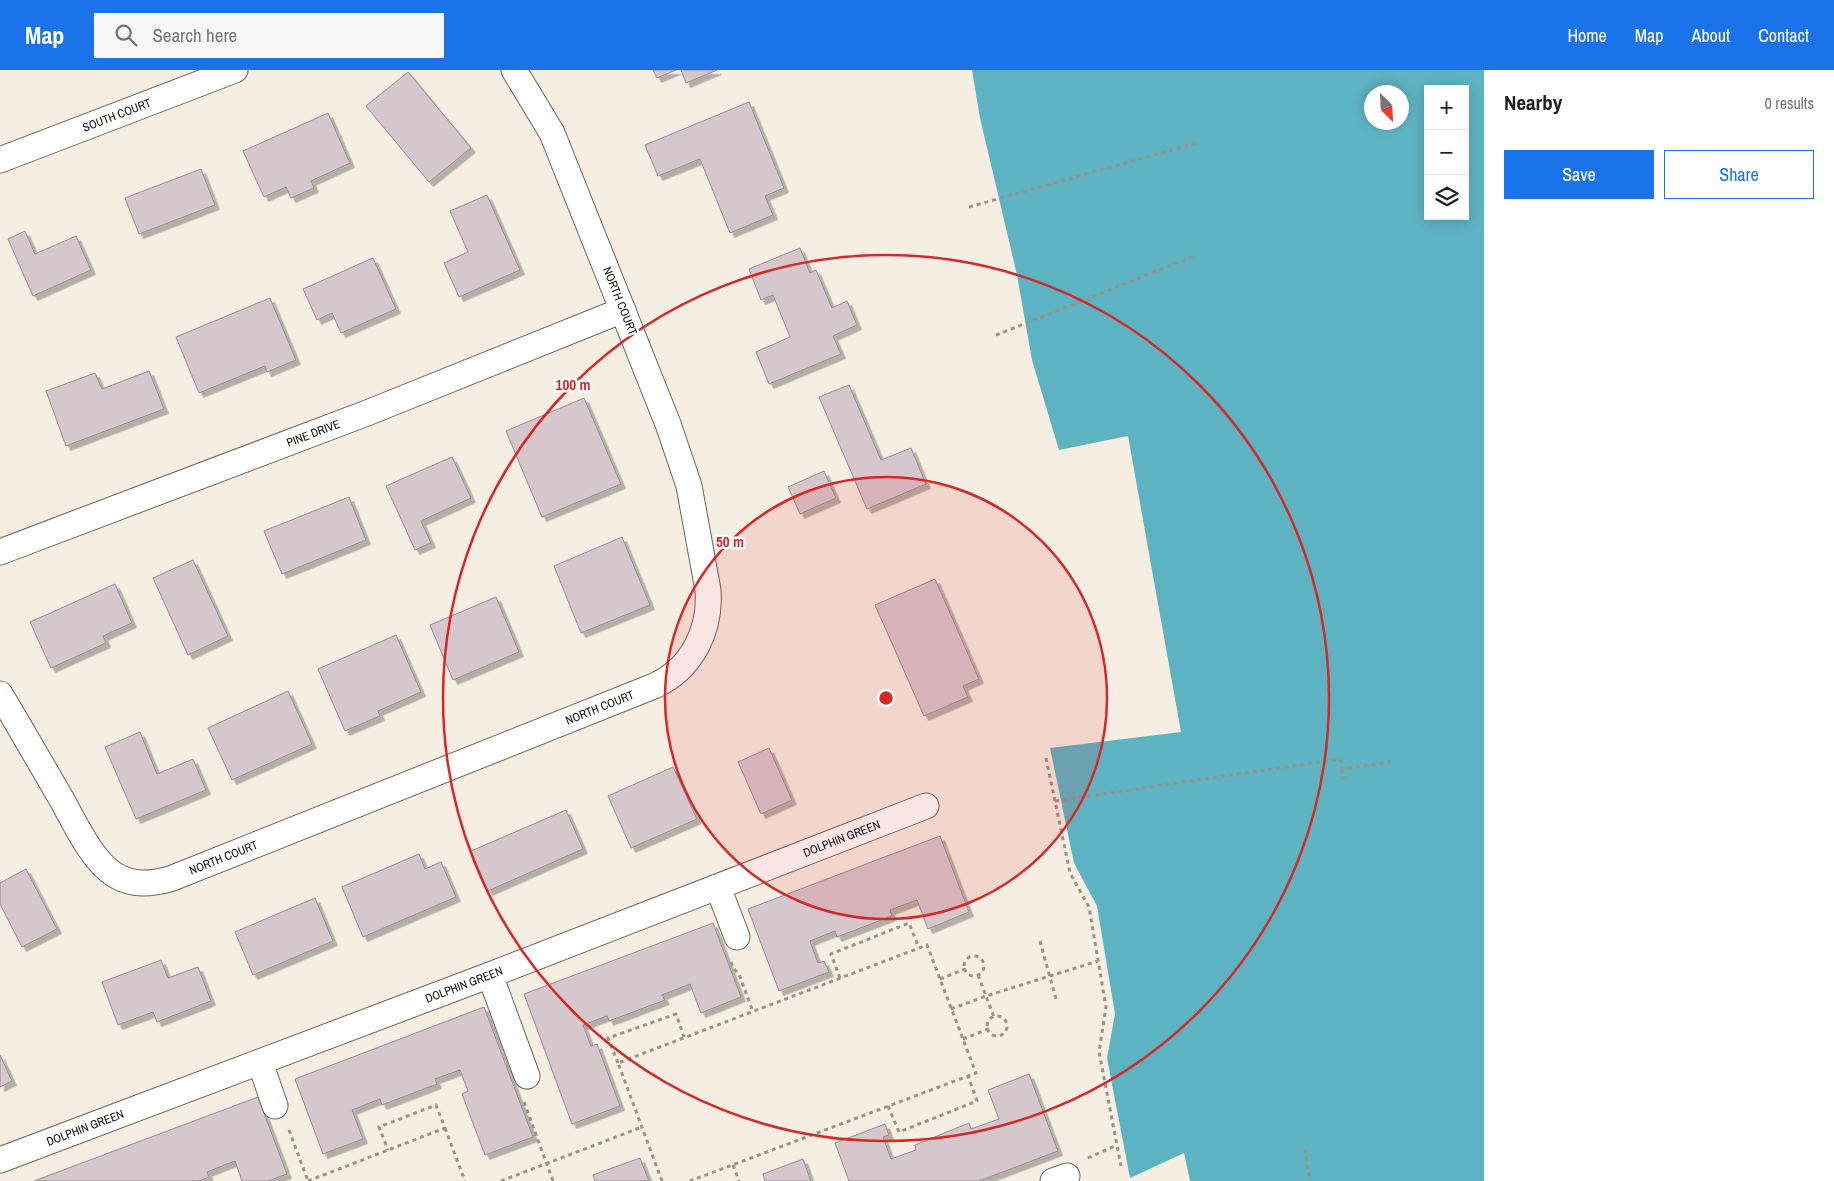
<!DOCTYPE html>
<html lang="en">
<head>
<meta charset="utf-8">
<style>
  body { margin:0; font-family:"Archivo Narrow",sans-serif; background:#f6f6f6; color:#202124 }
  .controls { position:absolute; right:15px; top:15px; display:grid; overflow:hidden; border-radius:0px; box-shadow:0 2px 12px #0003 }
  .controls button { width:45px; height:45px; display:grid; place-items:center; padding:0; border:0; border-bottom:1px solid #e0e0e0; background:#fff; color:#202124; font:25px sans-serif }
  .compass { position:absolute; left:1364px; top:15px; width:45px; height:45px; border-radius:50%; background:#fff; box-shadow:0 2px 12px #0003; rotate:156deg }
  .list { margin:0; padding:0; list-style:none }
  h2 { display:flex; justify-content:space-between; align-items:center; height:65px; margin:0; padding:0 20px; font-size:21px }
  h2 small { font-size:16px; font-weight:400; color:#757577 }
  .actions { display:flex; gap:10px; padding:15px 20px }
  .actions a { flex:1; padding:11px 0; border:1px solid #1a73e8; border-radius:0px; text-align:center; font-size:18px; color:#1a73e8 }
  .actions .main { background:#1a73e8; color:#fff }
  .icon { flex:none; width:28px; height:28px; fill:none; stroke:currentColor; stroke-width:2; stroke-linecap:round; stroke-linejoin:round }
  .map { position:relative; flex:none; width:1484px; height:1111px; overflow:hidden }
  header { display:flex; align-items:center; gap:30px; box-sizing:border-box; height:70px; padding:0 25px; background:#1a73e8; color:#fff }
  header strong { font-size:24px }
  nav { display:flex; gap:28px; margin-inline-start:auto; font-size:18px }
  .search { width:350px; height:45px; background:#f6f6f6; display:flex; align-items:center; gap:12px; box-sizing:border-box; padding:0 18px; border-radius:0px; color:#757577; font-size:19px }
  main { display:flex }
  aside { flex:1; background:#fff }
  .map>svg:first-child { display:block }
</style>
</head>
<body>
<header>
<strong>Map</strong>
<div class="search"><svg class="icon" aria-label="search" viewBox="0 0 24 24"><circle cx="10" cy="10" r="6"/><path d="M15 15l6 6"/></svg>Search here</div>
<nav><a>Home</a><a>Map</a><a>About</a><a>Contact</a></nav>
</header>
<main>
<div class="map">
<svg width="1484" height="1111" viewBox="0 0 1484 1111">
  <defs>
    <filter id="shadow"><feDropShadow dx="4.5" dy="4.5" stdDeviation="0" flood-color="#0004"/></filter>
  </defs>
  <rect width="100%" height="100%" fill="#f6eee2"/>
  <!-- water -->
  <path fill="#5eb3c3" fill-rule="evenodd" d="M972 0H1484V1111H1190L1184 1083 1130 1108 1107 988 1115 944 1097 836 1074 793 1050 678 1181 662 1128 366 1059 380 1032 290 1017 205 980 48ZM1428 19H1465V146H1428ZM1372 22H1402V52H1372Z"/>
  <!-- building -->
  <path fill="#d6c7cd" stroke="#97898f" filter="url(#shadow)" d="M653 0H676L657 8Z
    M681 0H717L686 13Z
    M408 2 471 78 429 112 366 36Z
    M749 32 784 118 765 126 773 145 730 163 700 89 658 106 645 75Z
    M328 43 350 93 311 111 314 118 291 128 286 117 264 127 243 81Z
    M201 99 215 135 139 164 125 128Z
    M487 125 520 200 459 227 444 193 468 182 450 141Z
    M25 161 35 184 76 166 91 200 33 226 8 169Z
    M800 178 810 203 816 200 832 238 847 231 857 255 833 266 841 284 769 314 756 282 790 267 773 225 761 230 749 199Z
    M373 188 396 239 341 263 332 243 317 250 303 219Z
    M270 228 296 290 267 302 265 296 199 323 176 267Z
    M149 301 164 339 66 376 46 321 95 303 102 319Z
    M849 315 881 390 911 378 926 414 867 439 819 327Z
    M584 328 621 414 542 447 506 361Z
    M452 387 471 428 421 451 431 473 415 480 386 416Z
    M824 401 836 428 800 444 788 417Z
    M349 427 366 470 282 504 264 461Z
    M622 467 650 535 581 563 554 496Z
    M193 490 228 566 188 585 153 508Z
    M935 509 979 609 963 616 968 627 924 646 875 535Z
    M115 514 132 553 103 566 106 573 51 598 30 552Z
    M496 527 519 582 453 610 430 555Z
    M396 565 421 622 378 641 380 646 345 661 318 599Z
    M288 621 312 674 232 710 208 658Z
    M140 662 157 704 193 689 206 720 136 749 105 677Z
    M769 678 792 730 761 744 738 692Z
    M673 697 697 749 631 778 608 726Z
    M566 740 583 779 488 821 471 781Z
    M940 766 969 842 928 859 917 830 890 840 892 846 837 867 835 861 810 871 818 893 824 891 829 902 779 921 748 839Z
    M419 784 425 799 441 792 456 827 363 867 342 817Z
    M26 799 57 859 22 877 0 834V813Z
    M315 828 333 871 253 905 235 862Z
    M713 853 741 927 701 943 690 914 662 925 665 930 609 951 607 946 583 955 591 976 597 974 620 1036 572 1054 524 924Z
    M161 890 168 908 198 897 211 931 157 952 153 942 118 955 102 912Z
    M484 937 533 1067 485 1085 462 1024 468 1021 460 1000 435 1009 437 1014 382 1035 380 1029 352 1040 363 1069 323 1084 295 1009Z
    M0 985 12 1011 0 1017Z
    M1029 1004 1058 1081 979 1111H849L835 1073 885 1054 889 1065 883 1067 891 1089 916 1080 915 1075 969 1053 971 1059 999 1049 988 1020Z
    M258 1027 287 1104 268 1111H242L235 1091 207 1102 209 1107 199 1111H34Z
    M640 1088 649 1111H595L593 1105Z
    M803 1089 811 1111H765L763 1104Z"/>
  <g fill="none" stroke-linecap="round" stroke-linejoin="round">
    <defs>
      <g id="minor">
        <path id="s1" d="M0 90 235 0"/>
        <path id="s2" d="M0 482 367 343 623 240"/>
        <path id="s3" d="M0 624C21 659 41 694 62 730 75 753 92 791 115 805 133 816 151 814 170 809L654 616C692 599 711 560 708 520L689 416 668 354 552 63 514 0"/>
        <path d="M718 817 737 867"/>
        <path d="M490 905 527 1006"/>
        <path d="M260 992 275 1036"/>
        <path id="s4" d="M0 1090 490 905 926 736"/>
        <path d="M1053 1111 1067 1106"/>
      </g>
    </defs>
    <!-- minor casing -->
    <use href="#minor" stroke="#6b655a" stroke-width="27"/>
    <!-- path -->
    <path stroke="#99938a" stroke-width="3" stroke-dasharray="4 4" stroke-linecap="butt" d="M969 137 1196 73
      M996 265 1197 185
      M1046 688 1070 803 1089 837 1106 937 1099 982 1121 1096
      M1342 699 1344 710
      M1055 731 1340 689 1342 699 1391 692
      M1040 871 1056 929
      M964 896a10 10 0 1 1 20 0a10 10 0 1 1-20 0Z
      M731 892 733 898 739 904 753 942
      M978 905 994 947
      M840 908 831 884 909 853 919 878
      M940 909 965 899
      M951 939 986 926 1098 891
      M987 956a10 10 0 1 1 20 0a10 10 0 1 1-20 0Z
      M963 969 988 959
      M618 993 608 968 676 944 684 967
      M524 1032 553 1111
      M888 1036 899 1062 977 1031 968 1006
      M445 1058 465 1111
      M289 1060 308 1111
      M1305 1079 1310 1111
      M1088 1088 1117 1075
      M733 1095 739 1111
      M308 1111 445 1058 436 1035 379 1057 388 1080
      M501 1111 642 1057
      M662 1111 618 993 927 875 976 1003 690 1111"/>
    <!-- minor -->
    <use href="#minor" stroke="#fff" stroke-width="25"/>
  </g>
  <!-- distance rings -->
  <circle cx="886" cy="628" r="221" fill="#d62828" fill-opacity=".12"/>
  <g fill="none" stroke="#d62828" stroke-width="2.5">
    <circle cx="886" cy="628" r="221"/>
    <circle cx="886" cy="628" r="443"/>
  </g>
  <g text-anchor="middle" stroke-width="5" stroke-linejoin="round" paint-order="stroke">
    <!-- street labels -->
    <g font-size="12" fill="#0e0b07" stroke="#fff">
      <text dy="4" stroke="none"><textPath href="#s1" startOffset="125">SOUTH COURT</textPath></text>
      <text transform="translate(620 231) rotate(68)" y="4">NORTH COURT</text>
      <text dy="4" stroke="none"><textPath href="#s2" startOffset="335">PINE DRIVE</textPath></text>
      <text dy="4" stroke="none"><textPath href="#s3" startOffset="735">NORTH COURT</textPath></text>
      <text dy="4" stroke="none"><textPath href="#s4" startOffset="901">DOLPHIN GREEN</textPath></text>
      <text dy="4" stroke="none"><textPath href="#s3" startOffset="330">NORTH COURT</textPath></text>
      <text dy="4" stroke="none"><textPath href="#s4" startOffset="496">DOLPHIN GREEN</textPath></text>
      <text dy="4" stroke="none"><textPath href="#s4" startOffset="91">DOLPHIN GREEN</textPath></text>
    </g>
  </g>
  <circle cx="886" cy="628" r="8" fill="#d62828" stroke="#fff" stroke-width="2.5"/>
  <g font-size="15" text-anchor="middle" font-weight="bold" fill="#d62828" stroke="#fff" stroke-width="5" stroke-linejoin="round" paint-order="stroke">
    <text x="573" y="320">100 m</text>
    <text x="730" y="477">50 m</text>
  </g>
</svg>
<div class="controls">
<button>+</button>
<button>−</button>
<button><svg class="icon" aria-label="layers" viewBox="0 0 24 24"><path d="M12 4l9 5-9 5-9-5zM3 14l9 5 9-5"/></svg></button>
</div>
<svg class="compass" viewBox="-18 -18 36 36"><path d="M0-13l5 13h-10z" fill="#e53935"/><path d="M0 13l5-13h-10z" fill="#757577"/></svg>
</div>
<aside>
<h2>Nearby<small>0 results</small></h2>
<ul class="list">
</ul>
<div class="actions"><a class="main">Save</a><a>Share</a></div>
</aside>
</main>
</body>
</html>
